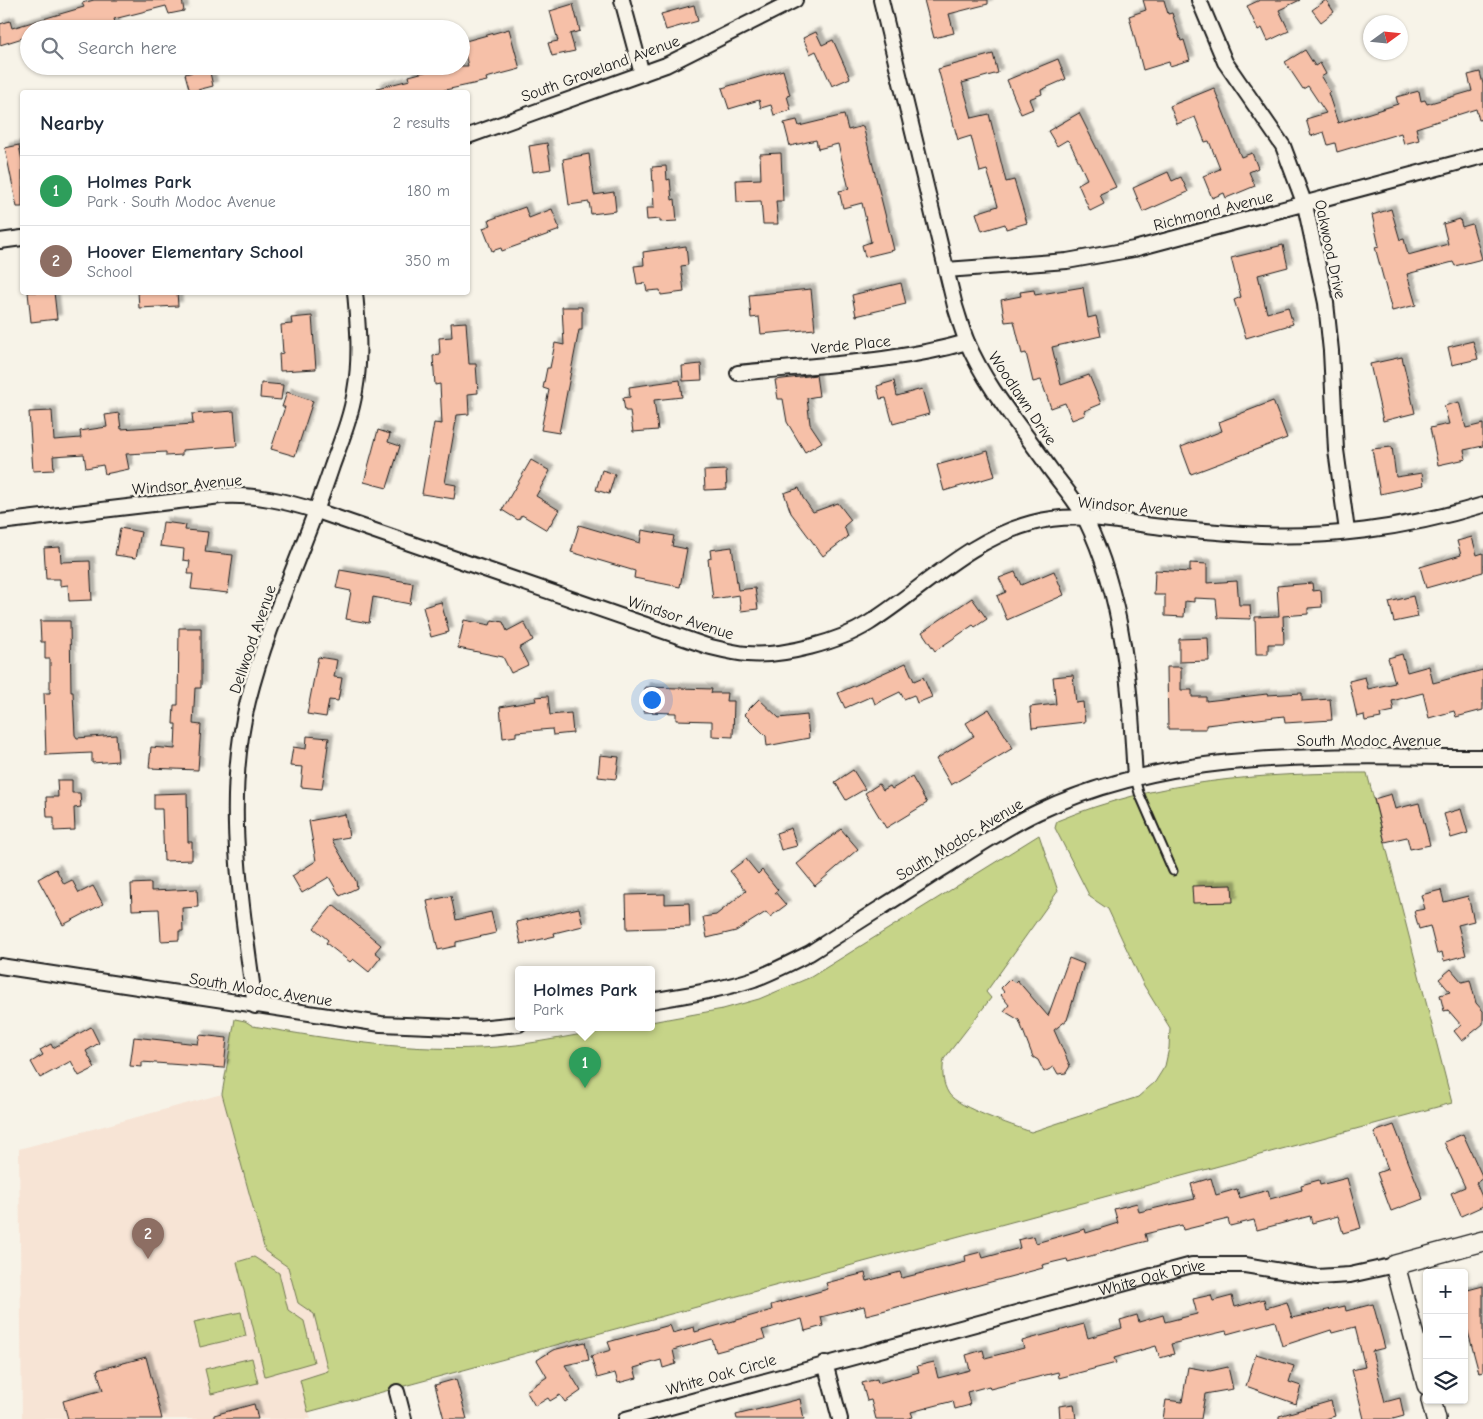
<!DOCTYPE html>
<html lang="en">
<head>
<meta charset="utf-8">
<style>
  body { margin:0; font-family:"Comic Neue",sans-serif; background:#f2f2f3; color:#1f2937 }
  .controls { position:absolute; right:15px; bottom:15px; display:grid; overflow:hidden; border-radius:5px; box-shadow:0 1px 4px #0004 }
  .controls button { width:45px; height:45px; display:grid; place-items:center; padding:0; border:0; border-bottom:1px solid #e0e1e3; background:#fff; color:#1f2937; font:25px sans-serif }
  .compass { position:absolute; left:1363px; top:15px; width:45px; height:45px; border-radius:50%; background:#fff; box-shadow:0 1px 4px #0004; rotate:75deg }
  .you { position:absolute; left:651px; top:699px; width:18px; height:18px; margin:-12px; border:4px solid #fff; border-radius:50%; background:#1a73e8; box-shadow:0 0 0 8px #1a73e833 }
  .badge { display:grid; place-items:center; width:32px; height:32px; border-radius:50%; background:#1a73e8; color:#fff; font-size:16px; font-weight:700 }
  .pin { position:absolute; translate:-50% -41px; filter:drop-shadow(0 1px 2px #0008) }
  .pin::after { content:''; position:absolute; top:26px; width:18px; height:15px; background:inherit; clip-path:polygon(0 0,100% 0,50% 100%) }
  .popup { position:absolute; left:515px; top:966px; width:140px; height:65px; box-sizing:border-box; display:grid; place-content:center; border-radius:5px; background:#fff; filter:drop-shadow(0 1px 4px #0005); font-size:16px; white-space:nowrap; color:#747a83 }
  .popup b { font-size:19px; color:#1f2937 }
  .popup::after { content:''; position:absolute; left:50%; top:100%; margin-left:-10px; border:10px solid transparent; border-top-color:#fff }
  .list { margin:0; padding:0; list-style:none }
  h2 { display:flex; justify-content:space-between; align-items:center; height:65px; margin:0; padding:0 20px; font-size:21px }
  h2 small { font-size:16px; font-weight:400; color:#747a83 }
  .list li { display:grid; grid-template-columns:32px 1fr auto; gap:15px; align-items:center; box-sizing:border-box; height:70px; padding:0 20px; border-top:1px solid #e0e1e3 }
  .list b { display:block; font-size:19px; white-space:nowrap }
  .list p { margin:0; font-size:16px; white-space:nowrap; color:#747a83 }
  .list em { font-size:16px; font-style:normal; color:#747a83 }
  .icon { flex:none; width:28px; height:28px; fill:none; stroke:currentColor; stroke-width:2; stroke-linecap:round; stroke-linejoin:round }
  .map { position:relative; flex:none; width:1483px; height:1419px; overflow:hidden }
  .search { position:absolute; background:#fff; box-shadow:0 1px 4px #0004; left:20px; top:20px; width:450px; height:55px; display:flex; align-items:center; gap:12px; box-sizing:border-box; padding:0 18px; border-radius:28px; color:#747a83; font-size:19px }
  .panel { position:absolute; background:#fff; box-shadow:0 1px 4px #0004; left:20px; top:90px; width:450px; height:205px; border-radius:5px }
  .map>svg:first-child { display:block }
</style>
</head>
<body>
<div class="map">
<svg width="1483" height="1419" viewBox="0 0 1483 1419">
  <defs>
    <filter id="shadow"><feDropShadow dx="4.5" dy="-4.5" stdDeviation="1" flood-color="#0004"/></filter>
  </defs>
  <rect width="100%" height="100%" fill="#f7f3e8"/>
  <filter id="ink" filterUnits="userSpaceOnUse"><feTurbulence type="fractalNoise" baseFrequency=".02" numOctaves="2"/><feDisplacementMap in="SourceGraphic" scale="10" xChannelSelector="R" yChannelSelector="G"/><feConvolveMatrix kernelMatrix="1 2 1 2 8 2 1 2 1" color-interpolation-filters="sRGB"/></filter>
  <g filter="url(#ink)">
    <!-- built -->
    <path fill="#f7e4d5" d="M222 1094 264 1250 288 1267 298 1303 314 1314 328 1372 300 1380 311 1419H22L19 1149Z"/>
    <!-- green -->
    <path fill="#c6d488" stroke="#717852" d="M1367 773 1452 1103 308 1412 300 1380 328 1371 314 1314 298 1303 288 1267 265 1251 222 1094 235 1019 245 1021 253 1026C335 1040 414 1053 497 1047 549 1043 599 1027 651 1027V1022L723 1009 759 999 811 977 1039 835 1058 891 986 992 991 998 944 1059C942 1071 942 1083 949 1094 959 1108 1012 1125 1031 1132L1138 1097 1155 1082 1165 1066 1169 1048 1170 1028 1143 984 1108 909 1090 897 1055 828 1057 821C1155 780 1262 773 1367 773Z
      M254 1257 279 1273 288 1310 304 1321 314 1362 265 1376 237 1262Z
      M241 1312 246 1336 200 1347 194 1322Z
      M252 1358 258 1383 211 1394 205 1369Z"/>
    <!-- building -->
    <path fill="#f6c0a8" stroke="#1c1c1c" filter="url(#shadow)" d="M94 0H182L184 11 169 14 166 6 114 19 117 29H29V36L0 45V24L10 21 12 28 84 7 82 3Z
      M924 0H988V4L949 14 954 33 934 38Z
      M1143 0H1164L1168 14 1172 13 1181 41 1184 40 1190 60 1170 66 1169 62 1143 70 1129 16 1146 10Z
      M1260 0H1300L1279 10 1289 31 1268 41 1262 28 1258 30 1247 6Z
      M1326 0 1334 12 1321 22 1312 10Z
      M573 4 580 31 570 34 575 51 552 56 548 43 558 41 550 11Z
      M694 5 698 21 666 30 661 14Z
      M509 29 520 69 486 78 487 81 436 92H377V88L410 80 409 76 432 70 431 66H468L462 42Z
      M816 32 822 45 833 40 850 78 832 86 816 51 810 54 803 38Z
      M1305 50 1315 66 1320 63 1326 74 1321 77 1330 92 1328 93 1338 123 1398 104 1396 97 1419 91 1421 101 1425 100 1427 104 1472 91 1468 75 1480 72 1483 84V119L1479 120 1476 109 1416 128 1419 140 1404 144 1401 133 1337 152 1335 143 1328 145 1324 132 1311 136 1306 119 1326 113 1308 86 1303 89 1285 62Z
      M993 54 998 73 962 83 972 118 989 114 1006 182 1014 180 1027 223 1006 229 1005 224 982 231 976 213 998 206 987 170 980 172 971 136 958 140 938 69Z
      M1058 59 1066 79 1041 90 1042 94 1029 99 1033 109 1021 114 1007 80Z
      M209 68 213 86 190 92 185 74Z
      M783 70 790 95 787 96 791 110 774 115 771 105 761 108 759 100 729 109 722 88Z
      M1214 88 1241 157 1252 153 1258 168 1249 172 1255 186 1226 198 1224 193 1212 198 1203 176 1220 169 1209 141 1205 142 1195 117 1177 124 1170 106Z
      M1079 113 1116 187 1100 194 1104 204 1090 211 1078 184 1087 179 1070 143 1067 140 1057 146 1048 131Z
      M844 115 848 130 863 126 894 250 865 257 862 245 871 242 862 203 843 208 839 191 849 189 838 144 818 149 816 140 790 146 784 123 797 120 799 126Z
      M547 143 551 169 533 172 529 146Z
      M19 145 22 161V207H17L5 148Z
      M781 153 783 201H776L778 224H763L761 201 737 202 736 180 761 179 760 154Z
      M589 154 594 195 614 192 616 211 591 214 589 202 569 205 563 159Z
      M666 166 667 180 670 179 672 200 675 199 677 221 660 222V219L647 220 646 208H654L652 167Z
      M1168 172 1172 181 1181 177 1188 192 1143 212 1133 188Z
      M525 207 529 218 552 209 560 230 502 251 501 248 492 251 483 228 491 225 489 220Z
      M1391 209 1400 240 1404 239 1408 255 1448 244 1443 224 1460 219 1462 227 1472 224 1482 259 1455 266 1453 262 1407 274 1416 305 1392 311 1375 247 1379 246 1372 215Z
      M1283 245 1288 267 1258 275 1267 313 1288 307 1293 324 1246 338 1234 300 1241 297 1231 258Z
      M686 246 688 265 681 266 684 292 661 295 660 290 647 291 645 283 637 284 634 266 644 265 643 252Z
      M901 283 906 304 856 316 852 295Z
      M1083 287 1088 318 1096 316 1101 336 1052 347 1061 385 1089 375 1101 404 1084 411 1085 415 1072 420 1065 403 1051 408 1041 380 1033 382 1026 353 1022 354 1014 321 1005 322 1001 300 1021 296 1020 292 1034 290 1035 295Z
      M811 289 815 329 761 334 759 317 751 318 749 295Z
      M28 292H54L57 319 31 322Z
      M138 292H177L178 306 139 308Z
      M562 307H582V330H579L559 433 541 430 549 390 543 388 547 368H550L555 343 564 345Z
      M312 316 316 369 280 371 279 354 283 353 281 325 292 324 291 318Z
      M466 322 469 364H476L478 393 468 394 469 414 457 415 445 483 456 485 454 499 422 494 434 423 442 424 440 384 435 385 433 356 440 355 439 338 452 337 451 323Z
      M1473 341 1478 359 1452 365 1448 347Z
      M1402 357 1415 413 1383 421 1370 364Z
      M701 364 702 380 683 381 682 366Z
      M816 375 819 396 807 398 810 424 822 442 805 452 787 422 783 399H778L775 380Z
      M680 380 682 397 654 400 658 430 633 432 630 411H625L623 398 630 397 629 387Z
      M894 381 897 396 922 389 929 414 893 424 886 398 880 399 877 386Z
      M261 383 283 385 281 400 260 398Z
      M287 392 313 401 295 456 271 449 285 407H282Z
      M1273 401 1287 438 1191 474 1181 447 1222 431 1219 422Z
      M1459 402 1466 428 1483 424V446L1464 450 1466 459 1438 465 1430 428 1449 424 1444 406Z
      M52 411 54 440 81 438 80 431 107 427 105 415 119 413 121 429 193 424 192 414 234 411 237 446 182 450V455L166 456V452L126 454 129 469 105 474 103 465 86 468 84 454 53 456 54 470 33 471 29 412Z
      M378 430 390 434 388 442 400 446 387 488 364 482Z
      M1392 447 1396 477 1422 473 1424 485 1380 494 1372 449Z
      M988 451 995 476 944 491 937 465Z
      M531 460 550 471 536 496 559 510 547 530 522 515 518 520 502 510Z
      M602 470 615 474 609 494 596 490Z
      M726 470 727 489 705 490 704 471Z
      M799 488 803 498 813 512 838 503 851 520 844 526 848 537 823 556 791 513 784 493Z
      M163 522 186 525 185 530 208 532 205 552 233 555 228 593 191 589 193 574H188L190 561 183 560 184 549 160 546Z
      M579 525 640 543 642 530 674 536 672 546 687 549 680 587 634 578 635 571 571 552Z
      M120 528 141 532 136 558 115 555Z
      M1472 537 1477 555 1483 553V572L1426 588 1420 567 1461 555 1457 541Z
      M60 547 61 562 90 561 92 600 69 601 68 585 60 586V579H46L44 548Z
      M732 547 738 590 755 588 758 609 741 611 739 595 713 599 708 559 711 558 710 550Z
      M1190 563 1207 564V583L1237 581 1239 605H1250L1251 619 1218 618 1216 599 1194 598V602L1185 601 1184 617 1165 616V595H1154L1155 570 1190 572Z
      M340 570 413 583 410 604 373 597 369 623 346 619 351 591 336 588Z
      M1054 571 1064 595 1007 620 997 596 1006 592 999 578 1015 572 1021 585Z
      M1312 583 1313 591 1321 590 1322 607 1308 608V614L1283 616 1284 644H1268V654H1256L1255 617 1279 616 1277 586Z
      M1413 596 1418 617 1394 622 1389 602Z
      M972 598 987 619 975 627 973 625 935 651 922 632Z
      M441 602 449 632 431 637 423 607Z
      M464 620 490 625 492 620 503 622 507 631 524 622 533 640 519 648 528 665 511 673 503 657 458 648Z
      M40 621H70L71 692H73L75 735 77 738 116 735 118 761 92 763V753L46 755 44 693H50V659H45V642H41Z
      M179 628H201V688H195L193 724 201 725 198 770 149 768 151 747 175 749 176 724H173L174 705H178Z
      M1208 638 1209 661 1179 662V639Z
      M1402 654 1407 672 1429 666 1433 683 1483 670V710L1456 717 1454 711 1429 718 1423 693 1392 701 1394 711 1380 714 1381 718 1365 721 1364 715 1357 717 1349 681 1365 677 1368 689 1395 683 1388 658Z
      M318 657 337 660 334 677 342 678 338 701 329 700 326 717 307 714Z
      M906 663 914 681 923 677 932 697 917 703 914 695 904 699 900 692 875 704 872 696 845 708 838 693Z
      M1167 667H1181V690H1192V697H1206V701L1267 694V695L1302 693V701L1330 699 1332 720 1285 723 1284 716 1206 725V729H1168Z
      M1073 675 1076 703 1083 702 1085 722 1032 728 1030 707 1056 704 1053 677Z
      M645 687 712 689 711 693H727L726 701H734L733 737 712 736V721L676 720V713L644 712Z
      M548 696 550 715 571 713 573 733 553 735 552 729 516 732V736L503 738 500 707 536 701 535 697Z
      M759 699 779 718 807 715 809 738 767 746 766 736 744 714Z
      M989 709 1013 748 951 785 936 759 974 736 966 723Z
      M307 736 329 738 322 789 301 787 303 767 290 766 293 747 306 749Z
      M600 755 619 757 616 779 598 777Z
      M853 770 865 789 846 800 835 782Z
      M912 777 927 803 886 828 865 793 879 784 883 790 890 786 892 789Z
      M57 780H72V793H80L81 807 74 808 75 830 54 831V817H47L46 797H58Z
      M187 793 188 842H192V860L164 861 162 809H154V794Z
      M1391 794 1395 809 1419 803 1430 845 1410 849 1407 837 1385 842 1374 799Z
      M1461 809 1468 833 1451 838 1444 814Z
      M345 814 349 837 332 840 356 881 357 888 340 896 329 877 302 893 292 876 316 861 309 821Z
      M791 828 797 846 781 850 776 833Z
      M841 829 858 849 815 886 797 864Z
      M746 859 758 874 762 870 778 890 775 892 786 905 770 917 766 912 736 931 707 938 703 917 716 915 746 891 730 871Z
      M56 869 64 884 72 880 79 893 93 886 103 904 63 925 38 879Z
      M151 883V891L197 889 198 907 182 908 183 931H179V940L161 941 159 909 132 910 131 884Z
      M1232 885 1233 902 1193 903 1192 886Z
      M1441 890 1444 902 1468 896 1474 921 1458 925 1466 955 1444 961 1442 952 1437 954 1430 926 1419 929 1414 911 1425 909 1421 895Z
      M665 894V904L689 903 690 927 627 929 626 895Z
      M451 896 456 920 491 912 496 933 456 942V946L438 950 427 901Z
      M333 905 381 945 375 952 381 957 369 972 353 959 350 962 326 943 328 940 314 928Z
      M579 908 583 926 554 933 555 936 521 944 516 922Z
      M1069 958 1084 964 1067 1020 1054 1030 1070 1066 1066 1073 1058 1074 1054 1067 1044 1072 1038 1060 1033 1057 1019 1020 1004 1011 1009 1005 1001 995 1004 992 1001 988 1010 979 1014 983 1017 980 1048 1016Z
      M1451 969 1462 982 1470 980 1476 1003 1483 1011V1024L1462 1041 1454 1031 1461 1025 1448 1010 1444 1011 1440 995 1450 992 1439 979Z
      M91 1027 99 1043 86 1051 95 1068 79 1076 71 1061 40 1078 31 1062 43 1055 40 1050 51 1044 53 1048Z
      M200 1035 227 1038 224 1068 142 1062V1067L130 1066 134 1037 198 1044Z
      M1394 1125 1423 1199 1391 1211 1377 1173 1388 1169 1374 1132Z
      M1463 1134 1483 1178 1476 1183 1483 1199V1206L1461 1216 1451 1193 1465 1187 1444 1142Z
      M1211 1178 1216 1195 1237 1189 1240 1198 1268 1190 1270 1199 1302 1190 1301 1185 1319 1180 1320 1185 1347 1178 1361 1228 1343 1233 1338 1216 1312 1223 1310 1216 1257 1230 1254 1220 1230 1226 1228 1219 1183 1230 1182 1225 1145 1234 1147 1241 1068 1262 1067 1259 1042 1265 1043 1268 882 1311 866 1315 864 1306 821 1317 823 1326 805 1331 802 1319 762 1330 765 1339 716 1352 712 1339 673 1350 676 1364 663 1368 661 1360 634 1368 637 1378 618 1383 615 1373 597 1378 591 1356 611 1350 608 1342 670 1325 673 1333 694 1327 695 1332 772 1310 771 1305 828 1289 826 1283 865 1273 867 1281 900 1272 902 1278 966 1262 965 1256 981 1252 983 1258 1020 1248 1018 1240 1034 1236 1036 1243 1085 1229 1086 1233 1118 1223 1114 1209 1137 1203 1139 1212 1195 1199 1191 1184Z
      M1483 1286V1372L1479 1373 1467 1328 1464 1291Z
      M1211 1295 1213 1301 1232 1296 1235 1307 1264 1299 1266 1308 1287 1302 1292 1318 1345 1306 1346 1311 1373 1304 1385 1348 1372 1351 1385 1402 1400 1398 1404 1416 1393 1419H1364L1352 1370 1365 1367 1355 1327 1332 1333 1331 1330 1282 1346 1275 1321 1227 1334 1226 1331 1171 1344 1174 1354 1160 1358 1156 1346 1114 1358 1116 1363 1059 1378 1058 1372 990 1389 989 1386 967 1392 970 1405 955 1409 953 1401 911 1412 913 1417 906 1419H876L871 1400 867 1401 862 1383 877 1379 878 1383 919 1372 917 1366 934 1362 938 1378 970 1370 966 1355 983 1350 985 1358 1024 1348 1022 1341 1084 1324 1088 1338 1122 1328 1120 1320 1137 1315 1139 1322 1163 1315 1165 1322 1197 1314 1193 1299Z
      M585 1342 589 1360 565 1365 581 1391 565 1402 560 1395 550 1401 548 1398 535 1406 526 1391 547 1377 537 1360 553 1350Z
      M1256 1354 1294 1366 1289 1382 1301 1386 1296 1404 1246 1386Z
      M146 1357 162 1419H68L63 1401 103 1390 97 1370Z
      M1188 1367 1210 1371 1228 1367 1233 1389 1205 1394 1201 1419H1163L1166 1400 1182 1402Z
      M456 1379 467 1419H444L435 1385Z
      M800 1399 804 1419H737L736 1415Z
      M1331 1401 1335 1416 1325 1419H1279V1416Z
      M254 1404 258 1419H214V1415Z
      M1074 1404 1076 1419H1060L1059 1406Z"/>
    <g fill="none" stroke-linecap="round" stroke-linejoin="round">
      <defs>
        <path id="lane" d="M1135 778 1139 793 1173 871"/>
        <g id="street">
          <path d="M622 0 642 74"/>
          <path d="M881 0 955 306C959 318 962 330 967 342 986 387 1020 426 1048 466 1060 483 1076 500 1085 518 1125 599 1130 690 1135 778"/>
          <path d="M1199 0 1225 62 1283 146 1305 205 1326 303 1331 351 1336 450 1347 531"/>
          <path d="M468 136 666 65 795 0"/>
          <path d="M0 241 22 238"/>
          <path d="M946 270 1067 261 1134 249 1483 156"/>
          <path d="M738 373C812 365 896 363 967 342"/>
          <path d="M0 522 221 496C255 494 285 501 317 511L707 646C720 649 733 653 747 654 783 657 839 642 869 623 924 588 968 540 1032 523 1075 511 1119 522 1162 527 1189 530 1217 532 1244 534 1323 540 1407 528 1483 505"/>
          <path d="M0 966 381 1024 478 1028 519 1024"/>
          <path d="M651 1001C685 995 721 990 754 979 773 972 792 962 810 953 853 925 897 898 940 870 972 850 1004 828 1038 812 1175 746 1335 757 1483 757"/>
          <path d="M255 1006C242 905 223 802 248 701 268 621 306 545 332 466 341 441 351 417 355 391 361 358 358 325 355 292"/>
          <path d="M825 1363 840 1419"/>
          <path d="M397 1392 404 1419"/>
          <path id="s1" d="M626 1419 1192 1265H1245L1317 1277 1350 1275 1395 1265"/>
        </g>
        <path id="secondary" d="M1427 1385 1395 1265 1483 1241
          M1431 1400 1436 1419"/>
      </defs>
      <!-- lane casing -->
      <use href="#lane" stroke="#1c1c1c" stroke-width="11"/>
      <!-- street casing -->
      <use href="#street" stroke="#1c1c1c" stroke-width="18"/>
      <!-- secondary casing -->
      <use href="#secondary" stroke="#1c1c1c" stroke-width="22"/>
      <!-- lane -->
      <use href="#lane" stroke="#f7f3e8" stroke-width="7"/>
      <!-- street -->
      <use href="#street" stroke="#f7f3e8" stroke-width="14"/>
      <!-- secondary -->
      <use href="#secondary" stroke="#f7f3e8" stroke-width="19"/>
    </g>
  </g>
  <g text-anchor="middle" stroke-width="5" stroke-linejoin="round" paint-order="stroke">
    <!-- street labels -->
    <g font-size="16" fill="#1c1c1c" stroke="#f7f3e8">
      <text transform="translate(600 68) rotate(-20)" y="6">South Groveland Avenue</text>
      <text transform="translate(1213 210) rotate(-14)" y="6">Richmond Avenue</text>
      <text transform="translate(1331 249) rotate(78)" y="6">Oakwood Drive</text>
      <text transform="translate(851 344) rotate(-6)" y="6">Verde Place</text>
      <text transform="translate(1023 398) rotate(56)" y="6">Woodlawn Drive</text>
      <text transform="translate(187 484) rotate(-5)" y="6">Windsor Avenue</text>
      <text transform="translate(1133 506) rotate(5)" y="6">Windsor Avenue</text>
      <text transform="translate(681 617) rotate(18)" y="6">Windsor Avenue</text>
      <text transform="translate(252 639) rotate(-71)" y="6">Dellwood Avenue</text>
      <text x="1369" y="746">South Modoc Avenue</text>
      <text transform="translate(959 839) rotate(-31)" y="6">South Modoc Avenue</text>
      <text transform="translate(261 989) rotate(9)" y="6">South Modoc Avenue</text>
      <text dy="6" stroke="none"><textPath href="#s1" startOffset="545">White Oak Drive</textPath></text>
      <text transform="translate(721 1374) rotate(-16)" y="6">White Oak Circle</text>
    </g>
  </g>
</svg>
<div class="controls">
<button>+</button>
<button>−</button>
<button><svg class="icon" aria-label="layers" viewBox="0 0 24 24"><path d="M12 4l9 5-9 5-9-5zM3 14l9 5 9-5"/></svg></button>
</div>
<svg class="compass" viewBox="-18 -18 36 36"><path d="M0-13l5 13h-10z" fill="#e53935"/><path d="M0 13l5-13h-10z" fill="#747a83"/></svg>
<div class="you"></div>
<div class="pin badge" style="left:585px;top:1088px;background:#2e9e5b">1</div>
<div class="popup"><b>Holmes Park</b>Park</div>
<div class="pin badge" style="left:148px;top:1259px;background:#8d6e63">2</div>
<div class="search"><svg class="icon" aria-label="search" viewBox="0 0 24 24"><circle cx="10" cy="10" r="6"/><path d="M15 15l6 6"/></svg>Search here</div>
<section class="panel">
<h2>Nearby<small>2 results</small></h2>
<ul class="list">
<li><span class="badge" style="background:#2e9e5b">1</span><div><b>Holmes Park</b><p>Park · South Modoc Avenue</p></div><em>180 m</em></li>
<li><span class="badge" style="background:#8d6e63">2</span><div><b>Hoover Elementary School</b><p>School</p></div><em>350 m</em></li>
</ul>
</section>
</div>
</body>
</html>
